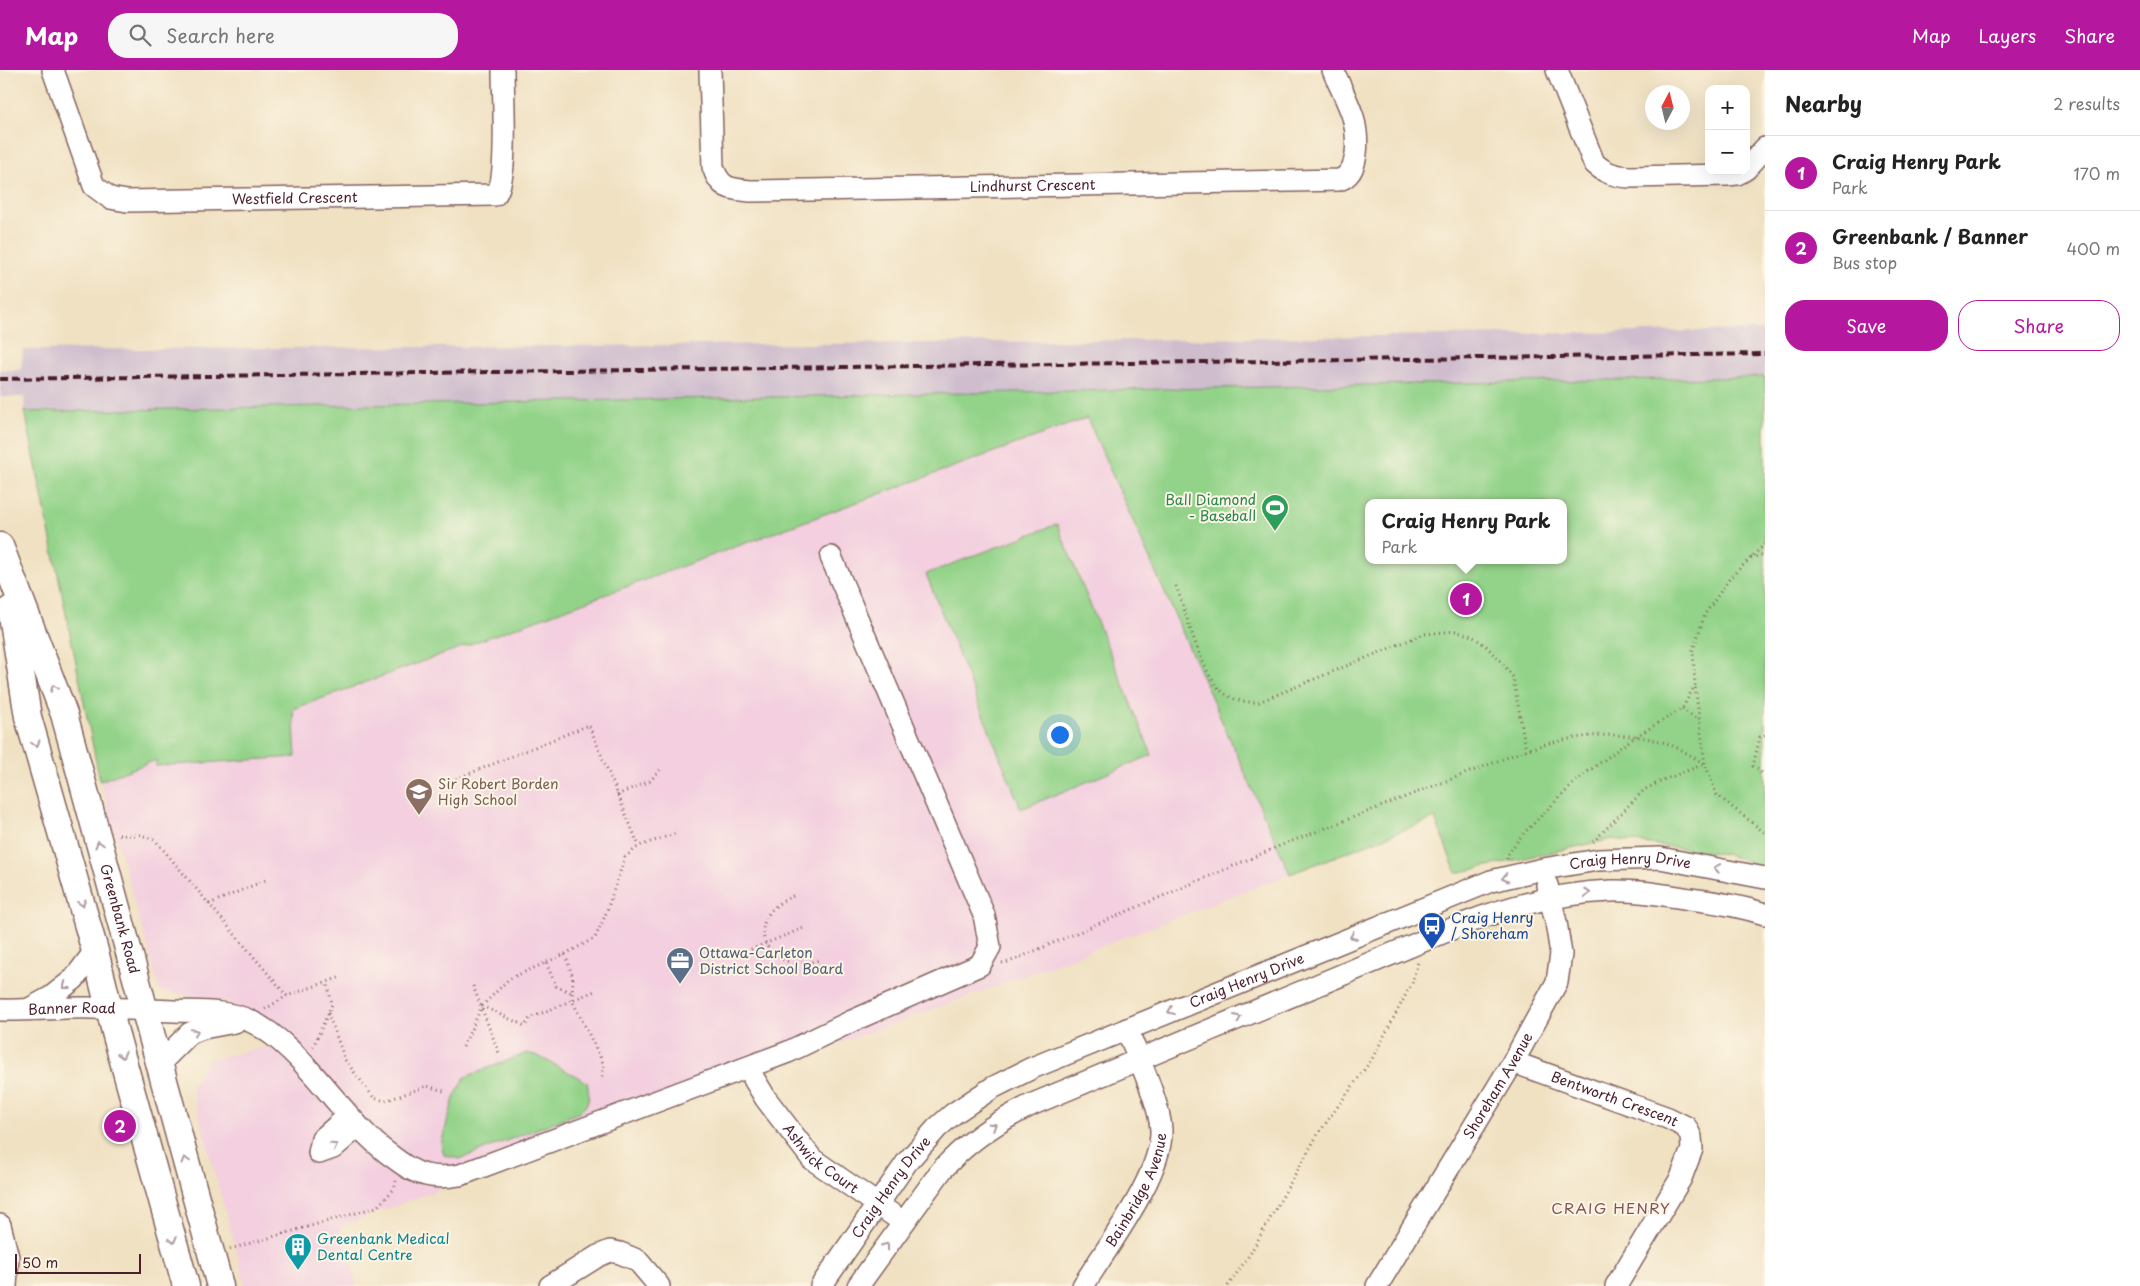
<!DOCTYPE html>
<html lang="en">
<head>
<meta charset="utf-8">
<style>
  body { margin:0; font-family:"Playpen Sans",sans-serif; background:#f6f6f6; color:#222 }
  .controls { position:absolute; right:15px; top:15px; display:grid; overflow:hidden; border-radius:10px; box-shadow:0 5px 20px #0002 }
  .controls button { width:45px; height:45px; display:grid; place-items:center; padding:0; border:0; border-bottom:1px solid #e0e0e0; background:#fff; color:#222; font:25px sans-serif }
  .compass { position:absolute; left:1645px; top:15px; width:45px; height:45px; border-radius:50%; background:#fff; box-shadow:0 5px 20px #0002; rotate:7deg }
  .scale { position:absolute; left:15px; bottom:12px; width:126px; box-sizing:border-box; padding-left:5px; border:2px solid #4a1f2b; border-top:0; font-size:14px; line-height:18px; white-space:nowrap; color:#4a1f2b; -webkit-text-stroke:4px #fcf5e5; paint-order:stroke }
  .you { position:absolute; left:1059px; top:664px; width:18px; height:18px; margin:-12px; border:4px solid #fff; border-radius:50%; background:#1a73e8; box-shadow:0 0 0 8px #1a73e833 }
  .badge { display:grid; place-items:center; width:32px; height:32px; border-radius:50%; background:#b5179e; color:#fff; font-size:16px; font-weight:700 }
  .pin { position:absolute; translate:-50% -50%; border:2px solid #fff; box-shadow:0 1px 5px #0006 }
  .popup { position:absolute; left:1365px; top:429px; width:202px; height:65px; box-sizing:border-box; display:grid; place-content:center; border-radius:10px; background:#fff; filter:drop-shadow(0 1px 4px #0005); font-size:16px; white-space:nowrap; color:#767676 }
  .popup b { font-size:19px; color:#222 }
  .popup::after { content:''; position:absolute; left:50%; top:100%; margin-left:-10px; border:10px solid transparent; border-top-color:#fff }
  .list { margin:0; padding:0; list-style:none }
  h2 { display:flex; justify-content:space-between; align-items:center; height:65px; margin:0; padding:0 20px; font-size:21px }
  h2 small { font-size:16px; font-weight:400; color:#767676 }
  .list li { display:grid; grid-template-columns:32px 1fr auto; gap:15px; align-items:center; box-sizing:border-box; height:75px; padding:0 20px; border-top:1px solid #e0e0e0 }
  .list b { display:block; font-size:19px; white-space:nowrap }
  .list p { margin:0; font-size:16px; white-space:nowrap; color:#767676 }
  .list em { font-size:16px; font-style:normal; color:#767676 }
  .actions { display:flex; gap:10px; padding:15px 20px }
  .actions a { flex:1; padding:11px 0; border:1px solid #b5179e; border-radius:20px; text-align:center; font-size:18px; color:#b5179e }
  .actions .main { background:#b5179e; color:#fff }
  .icon { flex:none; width:28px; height:28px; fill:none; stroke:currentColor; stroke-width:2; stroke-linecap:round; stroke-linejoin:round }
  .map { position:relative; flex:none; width:1765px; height:1216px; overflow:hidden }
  header { display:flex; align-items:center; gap:30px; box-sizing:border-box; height:70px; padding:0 25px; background:#b5179e; color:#fff }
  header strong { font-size:24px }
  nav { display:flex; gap:28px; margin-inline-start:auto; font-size:18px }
  .search { width:350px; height:45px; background:#f6f6f6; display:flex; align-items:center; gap:12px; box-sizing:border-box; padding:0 18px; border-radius:20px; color:#767676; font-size:19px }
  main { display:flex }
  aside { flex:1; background:#fff }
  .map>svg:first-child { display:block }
</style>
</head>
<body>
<header>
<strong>Map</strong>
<div class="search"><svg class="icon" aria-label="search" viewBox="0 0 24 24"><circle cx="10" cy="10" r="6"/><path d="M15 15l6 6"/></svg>Search here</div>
<nav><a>Map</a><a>Layers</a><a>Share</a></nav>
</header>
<main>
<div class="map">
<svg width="1765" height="1216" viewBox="0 0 1765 1216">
  <rect width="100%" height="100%" fill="#fcf5e5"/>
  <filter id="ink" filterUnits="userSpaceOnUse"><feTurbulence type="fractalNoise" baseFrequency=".02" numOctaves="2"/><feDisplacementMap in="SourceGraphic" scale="10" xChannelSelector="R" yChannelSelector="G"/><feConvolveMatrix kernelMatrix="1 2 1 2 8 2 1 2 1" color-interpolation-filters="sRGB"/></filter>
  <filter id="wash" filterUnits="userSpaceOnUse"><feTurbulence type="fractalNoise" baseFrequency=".0096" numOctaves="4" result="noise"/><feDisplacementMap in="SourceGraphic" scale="20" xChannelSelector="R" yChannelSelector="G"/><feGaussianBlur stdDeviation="1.12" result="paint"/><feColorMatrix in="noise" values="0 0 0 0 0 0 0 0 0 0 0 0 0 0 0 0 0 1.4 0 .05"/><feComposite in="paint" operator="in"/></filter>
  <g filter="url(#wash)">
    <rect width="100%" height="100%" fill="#f0e1c2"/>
    <!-- built -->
    <path fill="#f3cfdf" d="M1087 347 1211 621 1290 804 1018 908 340 1156 357 1216H246L191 1017 207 990 269 976 230 932 160 921 100 711Z"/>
    <!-- railway -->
    <path fill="#cfbdce" d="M1765 260V307L25 342 24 327H0V300H21L23 280 934 273Z"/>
    <!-- green -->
    <path fill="#93d389" stroke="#6e795a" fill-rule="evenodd" d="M1765 307V798L1725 784 1612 769 1456 803 1435 748 1290 804 1087 348 293 639 296 687 156 696V690L100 711 25 342ZM1368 433H1564V490H1368Z
      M1057 454 1152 685 1021 739 926 504Z
      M527 983 538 986 587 1012C590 1026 590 1033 580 1042L460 1089 444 1085 441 1074 454 1028 465 1007Z"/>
  </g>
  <g filter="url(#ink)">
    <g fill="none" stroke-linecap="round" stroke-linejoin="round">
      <defs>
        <g id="minor">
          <path id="s1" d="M53 0 94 116 110 128 127 131 495 125C509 112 503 23 503 0"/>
          <path id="s2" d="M710 0 713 97C720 119 730 119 751 121L1339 110C1361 103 1358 65 1353 47 1348 31 1339 15 1333 0"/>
          <path d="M1557 0 1594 93C1605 103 1614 106 1630 107L1727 105 1737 104 1743 101"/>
          <path d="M1746 99 1765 78"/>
          <path d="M31 938 51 927 74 909 95 881"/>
          <path id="s3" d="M0 940C30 941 60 937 91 938 118 938 146 940 174 941 198 942 225 940 248 950 302 974 341 1049 390 1085 401 1093 412 1102 426 1105 437 1108 448 1107 460 1105L788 982 852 951 980 895 990 877 984 845 831 487"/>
          <path id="s4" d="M1513 992 1668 1048 1686 1057 1691 1067 1692 1079 1681 1108 1616 1216"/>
          <path d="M159 994 190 963 203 958 235 952"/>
          <path id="s5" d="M754 1009 766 1029 812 1089 903 1152"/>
          <path d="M348 1046 322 1069 319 1083 333 1078 357 1057"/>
          <path d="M0 1155 8 1187 6 1216"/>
          <path d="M550 1216 598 1186 610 1181 620 1183 637 1190 659 1216"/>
          <path id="s6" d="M821 1216 907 1092 937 1058 953 1044 992 1018 1032 998 1491 811 1543 799 1598 790 1660 788 1765 808"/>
          <path d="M858 1216 941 1101C967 1071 998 1051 1033 1034L1466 853C1513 835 1560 823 1611 821 1637 820 1664 825 1690 829 1716 832 1740 836 1765 844"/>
          <path id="s7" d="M1083 1216C1106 1178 1163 1104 1161 1060 1160 1033 1137 986 1127 959"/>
          <path id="s8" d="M1377 1216 1513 992 1557 912 1561 884 1556 852 1547 815"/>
        </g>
        <g id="major">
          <path id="s9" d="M0 476 64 644 220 1216"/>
          <path d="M11 539 28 647 95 881 115 962 186 1216"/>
        </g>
      </defs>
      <!-- minor casing -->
      <use href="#minor" stroke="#846360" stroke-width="24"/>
      <!-- major casing -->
      <use href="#major" stroke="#846360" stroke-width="29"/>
      <!-- path -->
      <path stroke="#846360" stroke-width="3" stroke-dasharray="1 4" stroke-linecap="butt" d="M1751 488 1765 484
        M1176 516C1185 540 1202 603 1220 620 1231 630 1245 633 1259 632L1424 564 1455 561 1472 566 1486 576 1501 591 1513 607 1526 680
        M1682 639 1699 650
        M1765 665 1760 667 1753 696 1765 705
        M456 709 589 655 639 776
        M617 725 650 711 660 700
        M119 765H141L155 770 287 926 341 907
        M1593 772 1644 720 1663 710 1705 694 1695 615
        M1507 789 1509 782 1524 763 1578 709 1635 667 1682 639 1695 615 1693 580 1705 544 1730 508 1765 474
        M793 826C738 848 766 907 819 890
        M209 834 266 810
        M565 884 595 868 605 846 625 787 639 776 677 763
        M737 885 806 857
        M546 893 556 916 572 923
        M1002 893 1009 892 1282 775 1526 680C1571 665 1626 658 1671 675 1683 680 1694 688 1705 694L1717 725 1765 763
        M473 916 499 983
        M482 936 509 909 565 884 573 908 572 930 604 995 601 1010
        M265 939 287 926
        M328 943 345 990 374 1028 385 1031 427 1016 447 1022
        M313 977 332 934 327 912
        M463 977 482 936 525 956 530 948 597 920
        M230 1179 377 1137 394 1119 396 1111
        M1228 1216 1250 1184 1318 1064 1372 989 1412 913 1418 892"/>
      <!-- minor -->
      <use href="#minor" stroke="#fff" stroke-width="21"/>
      <!-- major -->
      <use href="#major" stroke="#fff" stroke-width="26"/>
      <!-- rail -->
      <path stroke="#4a1f2b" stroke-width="4" stroke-dasharray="8 4" stroke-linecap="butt" d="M0 309 1765 284"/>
    </g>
    <!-- one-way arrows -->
    <defs><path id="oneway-chevron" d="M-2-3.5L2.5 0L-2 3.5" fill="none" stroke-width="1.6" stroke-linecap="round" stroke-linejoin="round" transform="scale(1.25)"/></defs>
    <g stroke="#ae9aa0">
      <use href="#oneway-chevron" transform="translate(54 618) rotate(-111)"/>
      <use href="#oneway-chevron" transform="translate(36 674) rotate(74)"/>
      <use href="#oneway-chevron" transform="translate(99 774) rotate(-105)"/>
      <use href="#oneway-chevron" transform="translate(1717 798) rotate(-170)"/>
      <use href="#oneway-chevron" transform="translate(1505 808) rotate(166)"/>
      <use href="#oneway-chevron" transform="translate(1587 823) rotate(-6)"/>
      <use href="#oneway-chevron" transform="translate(82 833) rotate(74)"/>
      <use href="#oneway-chevron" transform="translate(1353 866) rotate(158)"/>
      <use href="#oneway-chevron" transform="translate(66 916) rotate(142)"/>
      <use href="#oneway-chevron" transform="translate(1171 941) rotate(158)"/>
      <use href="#oneway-chevron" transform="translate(1238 948) rotate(-23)"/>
      <use href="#oneway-chevron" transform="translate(195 962) rotate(-27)"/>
      <use href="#oneway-chevron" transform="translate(122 985) rotate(75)"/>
      <use href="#oneway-chevron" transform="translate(993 1056) rotate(-33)"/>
      <use href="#oneway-chevron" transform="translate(334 1076) rotate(-32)"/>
      <use href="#oneway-chevron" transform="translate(185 1090) rotate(-105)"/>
      <use href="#oneway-chevron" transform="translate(173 1170) rotate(74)"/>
      <use href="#oneway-chevron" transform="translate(886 1176) rotate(-55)"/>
    </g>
  </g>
  <!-- icons -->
  <defs>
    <symbol id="stadium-pin" viewBox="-11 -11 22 30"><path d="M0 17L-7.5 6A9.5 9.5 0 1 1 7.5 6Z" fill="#2e9e5b" stroke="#fcf5e5"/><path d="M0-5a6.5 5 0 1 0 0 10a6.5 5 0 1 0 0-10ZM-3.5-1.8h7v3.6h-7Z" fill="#fff"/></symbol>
    <symbol id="school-pin" viewBox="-11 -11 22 30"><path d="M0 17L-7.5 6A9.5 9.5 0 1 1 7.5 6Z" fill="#8d6e63" stroke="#fcf5e5"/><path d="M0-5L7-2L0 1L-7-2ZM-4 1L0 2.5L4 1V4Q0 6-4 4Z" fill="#fff"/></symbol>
    <symbol id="bus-pin" viewBox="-11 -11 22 30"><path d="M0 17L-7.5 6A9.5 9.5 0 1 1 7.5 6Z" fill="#1a4fb4" stroke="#fcf5e5"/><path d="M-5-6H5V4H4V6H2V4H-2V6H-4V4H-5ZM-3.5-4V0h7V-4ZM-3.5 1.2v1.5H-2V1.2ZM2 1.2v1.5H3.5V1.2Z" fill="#fff"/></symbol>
    <symbol id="office-pin" viewBox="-11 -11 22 30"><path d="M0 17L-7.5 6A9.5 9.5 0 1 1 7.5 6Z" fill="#5c6f8a" stroke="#fcf5e5"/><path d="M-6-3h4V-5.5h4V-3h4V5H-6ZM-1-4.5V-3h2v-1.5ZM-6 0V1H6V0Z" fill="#fff"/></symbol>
    <symbol id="building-pin" viewBox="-11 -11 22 30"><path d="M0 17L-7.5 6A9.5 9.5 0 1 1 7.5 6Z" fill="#0f9aa8" stroke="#fcf5e5"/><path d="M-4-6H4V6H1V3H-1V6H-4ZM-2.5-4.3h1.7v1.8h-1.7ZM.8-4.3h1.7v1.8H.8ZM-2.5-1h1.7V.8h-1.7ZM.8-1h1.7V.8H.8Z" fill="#fff"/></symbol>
  </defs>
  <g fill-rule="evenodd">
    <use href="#stadium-pin" x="1259" y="422" width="32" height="43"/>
    <use href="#school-pin" x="403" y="706" width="32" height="43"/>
    <use href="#bus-pin" x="1416" y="840" width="32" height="43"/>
    <use href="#office-pin" x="664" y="875" width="32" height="43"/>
    <use href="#building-pin" x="282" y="1161" width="32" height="43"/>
  </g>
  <g text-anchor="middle" stroke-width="4" stroke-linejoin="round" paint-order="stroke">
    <!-- street labels -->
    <g font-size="14" fill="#4a1f2b" stroke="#fcf5e5">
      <text dy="5" stroke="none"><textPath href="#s2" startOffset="428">Lindhurst Crescent</textPath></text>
      <text dy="5" stroke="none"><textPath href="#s1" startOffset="328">Westfield Crescent</textPath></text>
      <text dy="5" stroke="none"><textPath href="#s6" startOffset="946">Craig Henry Drive</textPath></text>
      <text dy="5" stroke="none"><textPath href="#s9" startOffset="392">Greenbank Road</textPath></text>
      <text dy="5" stroke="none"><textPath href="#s6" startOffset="541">Craig Henry Drive</textPath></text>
      <text dy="5" stroke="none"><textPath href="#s3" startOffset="72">Banner Road</textPath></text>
      <text dy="5" stroke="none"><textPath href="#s8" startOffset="234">Shoreham Avenue</textPath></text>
      <text dy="5" stroke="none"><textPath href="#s4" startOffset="108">Bentworth Crescent</textPath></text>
      <text dy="5" stroke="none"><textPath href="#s5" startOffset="105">Ashwick Court</textPath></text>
      <text dy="5" stroke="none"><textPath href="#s6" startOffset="121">Craig Henry Drive</textPath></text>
      <text dy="5" stroke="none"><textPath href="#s7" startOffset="111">Bainbridge Avenue</textPath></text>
    </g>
    <!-- leisure labels -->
    <g font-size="14" fill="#27864d" stroke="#fcf5e5" text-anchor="end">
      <text x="1256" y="435">Ball Diamond<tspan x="1256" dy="16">- Baseball</tspan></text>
    </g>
    <!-- education labels -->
    <g font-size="14" fill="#785e54" stroke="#fcf5e5" text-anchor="start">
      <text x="438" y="719">Sir Robert Borden<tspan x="438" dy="16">High School</tspan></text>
    </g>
    <!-- transit labels -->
    <g font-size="14" fill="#164399" stroke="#fcf5e5" text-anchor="start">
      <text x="1451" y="853">Craig Henry<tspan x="1451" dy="16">/ Shoreham</tspan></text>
    </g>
    <!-- service labels -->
    <g font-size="14" fill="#4e5e75" stroke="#fcf5e5" text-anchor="start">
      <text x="699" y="888">Ottawa-Carleton<tspan x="699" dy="16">District School Board</tspan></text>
    </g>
    <!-- culture labels -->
    <g font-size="14" fill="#0d838f" stroke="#fcf5e5" text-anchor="start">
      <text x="317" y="1174">Greenbank Medical<tspan x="317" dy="16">Dental Centre</tspan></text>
    </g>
    <!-- neighbourhood labels -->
    <g font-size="15" letter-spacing="1" fill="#815259" stroke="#fcf5e5">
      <text x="1611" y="1144">CRAIG HENRY</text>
    </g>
  </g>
</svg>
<div class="controls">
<button>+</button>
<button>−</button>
</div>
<svg class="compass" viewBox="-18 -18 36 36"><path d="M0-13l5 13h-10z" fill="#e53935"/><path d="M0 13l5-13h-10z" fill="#767676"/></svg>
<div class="scale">50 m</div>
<div class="you"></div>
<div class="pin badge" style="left:1466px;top:529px">1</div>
<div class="popup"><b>Craig Henry Park</b>Park</div>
<div class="pin badge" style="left:120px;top:1056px">2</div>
</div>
<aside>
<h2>Nearby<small>2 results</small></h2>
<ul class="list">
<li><span class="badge">1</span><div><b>Craig Henry Park</b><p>Park</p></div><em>170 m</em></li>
<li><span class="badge">2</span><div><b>Greenbank / Banner</b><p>Bus stop</p></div><em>400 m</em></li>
</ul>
<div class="actions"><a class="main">Save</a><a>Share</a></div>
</aside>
</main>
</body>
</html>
